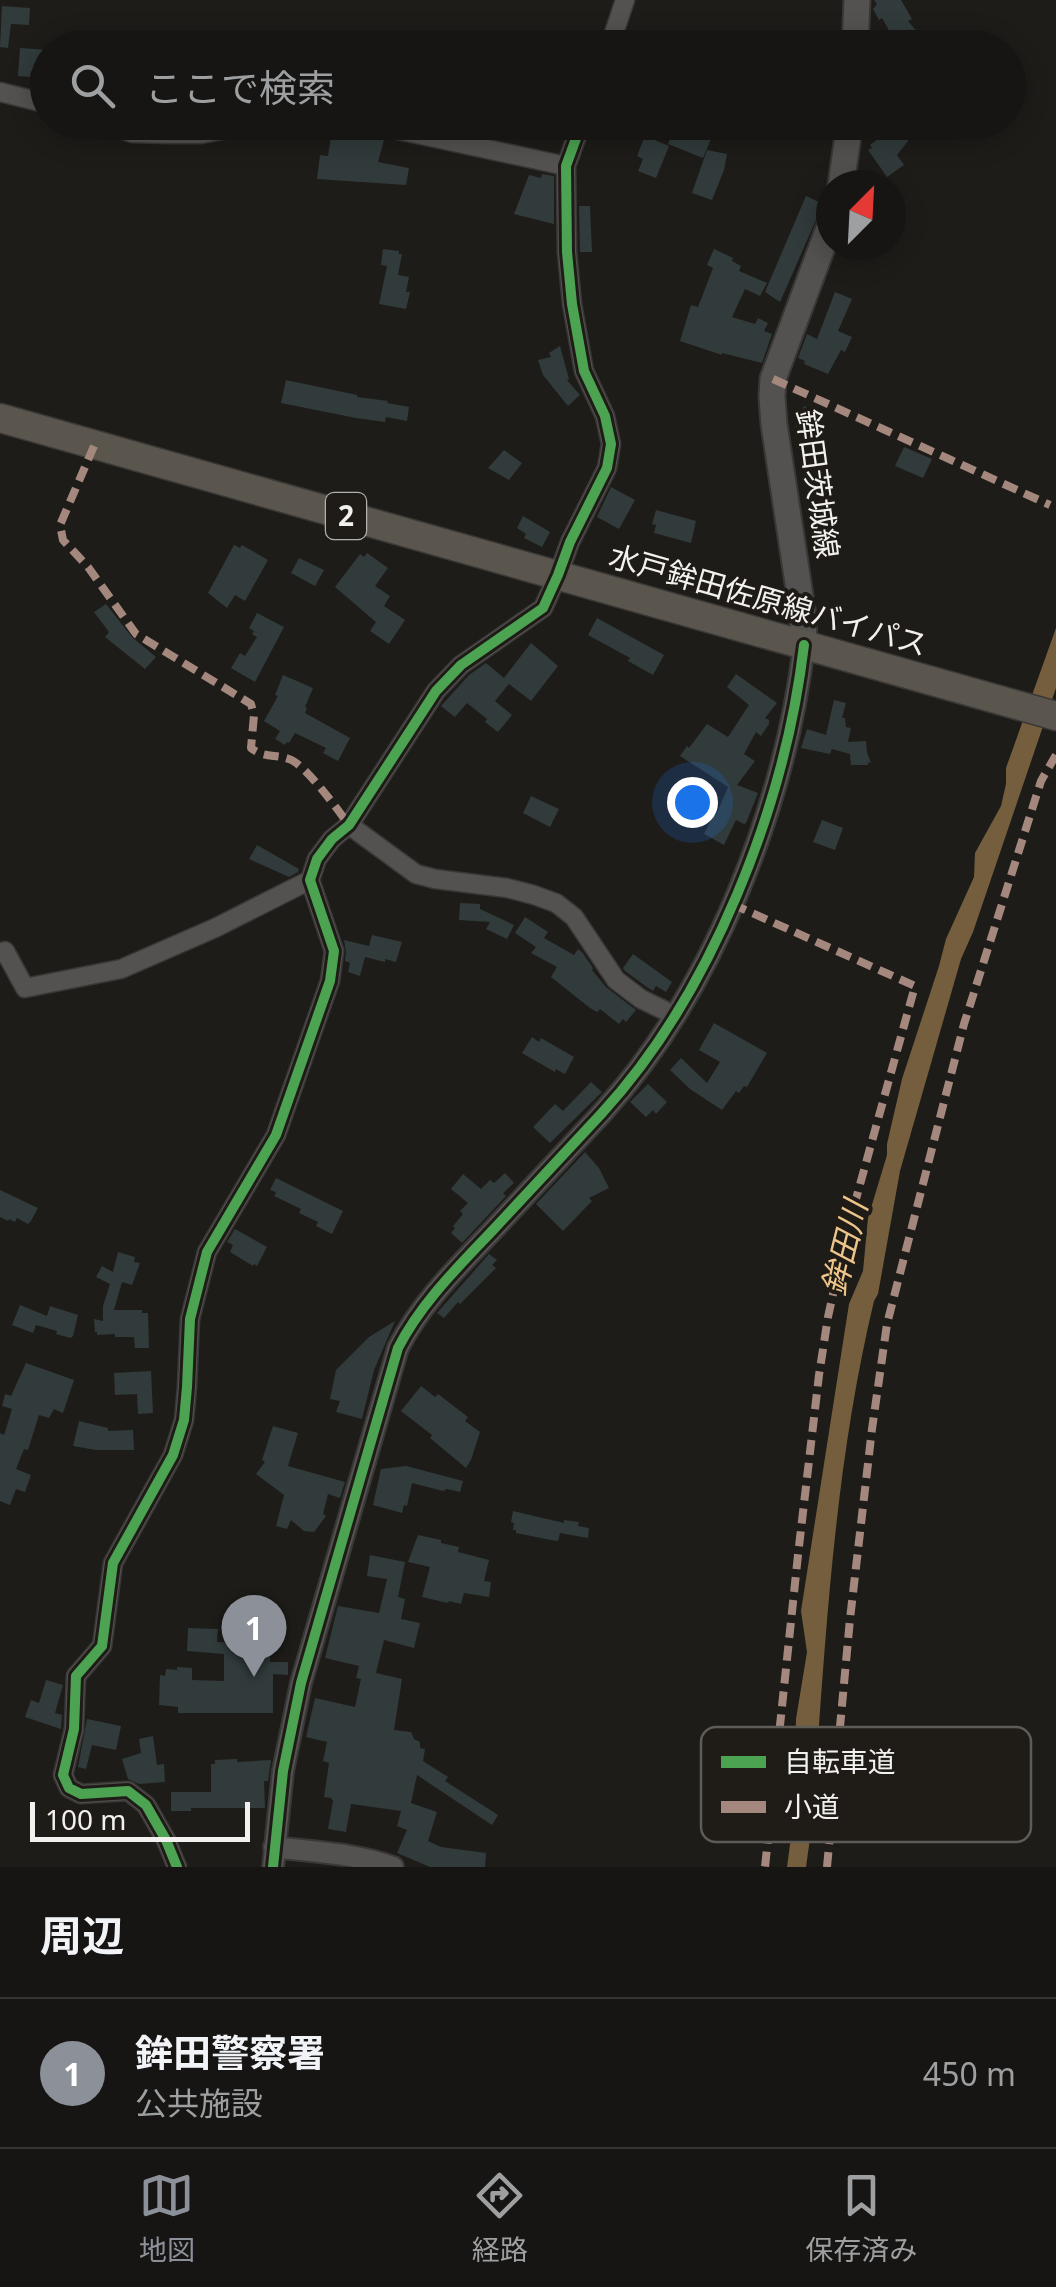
<!DOCTYPE html>
<html lang="ja">
<head>
<meta charset="utf-8">
<style>
  body { margin:0; font-family:"Noto Sans","Noto Sans JP",sans-serif; background:#232221; color:#f1f3f6 }
  .compass { position:absolute; left:816px; top:170px; width:90px; height:90px; border-radius:50%; background:#161513; box-shadow:0 5px 25px #0003; rotate:24deg }
  .scale { position:absolute; left:30px; bottom:25px; width:220px; box-sizing:border-box; padding-left:10px; border:5px solid #f3f1ef; border-top:0; font-size:28px; line-height:35px; white-space:nowrap; color:#f3f1ef; -webkit-text-stroke:8px #1f1c18; paint-order:stroke }
  .you { position:absolute; left:692px; top:802px; width:35px; height:35px; margin:-25px; border:8px solid #fff; border-radius:50%; background:#1a73e8; box-shadow:0 0 0 15px #1a73e833 }
  .badge { display:grid; place-items:center; width:65px; height:65px; border-radius:50%; background:#8c9099; color:#fff; font-size:32px; font-weight:700 }
  .pin { position:absolute; translate:-50% -82px; filter:drop-shadow(0 2px 5px #0008) }
  .pin::after { content:''; position:absolute; top:52px; width:35px; height:30px; background:inherit; clip-path:polygon(0 0,100% 0,50% 100%) }
  .list { margin:0; padding:0; list-style:none }
  h2 { display:flex; justify-content:space-between; align-items:center; height:130px; margin:0; padding:0 40px; font-size:42px }
  h2 small { font-size:32px; font-weight:400; color:#9e9fa0 }
  .list li { display:grid; grid-template-columns:65px 1fr auto; gap:30px; align-items:center; box-sizing:border-box; height:150px; padding:0 40px; border-top:2px solid #353433 }
  .list b { display:block; font-size:38px; white-space:nowrap }
  .list p { margin:0; font-size:32px; white-space:nowrap; color:#9e9fa0 }
  .list em { font-size:32px; font-style:normal; color:#9e9fa0 }
  .icon { flex:none; width:55px; height:55px; fill:none; stroke:currentColor; stroke-width:2; stroke-linecap:round; stroke-linejoin:round }
  .map { position:relative; flex:none; width:1056px; height:1867px; overflow:hidden }
  .search { position:absolute; background:#161513; box-shadow:0 5px 25px #0003; left:30px; right:30px; top:30px; height:110px; display:flex; align-items:center; gap:25px; box-sizing:border-box; padding:0 35px; border-radius:55px; color:#9e9fa0; font-size:38px }
  .sheet { height:280px; background:#161513 }
  nav { display:flex; justify-content:space-around; align-items:center; box-sizing:border-box; height:140px; border-top:2px solid #353433; background:#161513; font-size:28px; color:#9e9fa0 }
  nav a { display:grid; justify-items:center; gap:5px }
  nav .on { color:#8c9099 }
  .map>svg:first-child { display:block }
</style>
</head>
<body>
<div class="map">
<svg width="1056" height="1867" viewBox="0 0 1056 1867">
  <rect width="100%" height="100%" fill="#1e1c19"/>
  <!-- water -->
  <path fill="#745e3e" d="M1056 628V688L973 932 961 959 900 1171 878 1294 874 1301C833 1472 825 1648 812 1824L806 1867H787L793 1822 796 1719 807 1652 801 1611 849 1304 863 1271 868 1218 887 1155V1144L902 1079 939 966 946 939 974 877 975 853 1001 806 1006 784V768Z"/>
  <!-- building -->
  <path fill="#313b3b" d="M874 0H901L912 19 908 21 931 48H899L882 18 879 20 873 9 877 4Z
    M2 6 30 8 29 25 11 24 8 48 0 47Z
    M20 48 48 50V72L31 71 30 77 18 76Z
    M901 122H923L897 155 904 165 887 177 868 150 872 148 870 145Z
    M689 124 706 131 704 136 711 139 703 158 668 144 676 125 686 129Z
    M333 125 350 127 357 134 384 140 378 162 409 168 406 185 317 179 320 155 328 156Z
    M645 136 669 146 656 178 638 171 643 159 637 156Z
    M707 150 727 154 724 170 712 200 692 193Z
    M542 174 554 176V224L514 214 529 175 541 178Z
    M806 196 823 204 780 302 765 292Z
    M579 206H590L592 252H580Z
    M383 249 399 251V254H402L398 275 409 277 406 292H410L406 309 379 304 387 266 381 265Z
    M714 249 733 258 732 261 741 266 739 271 767 283 760 296 745 289 732 317 755 324 758 318 768 323 764 331 772 334 762 363 722 353V355L680 341 691 305 698 307 713 268 707 265Z
    M835 292 852 299 838 331 852 337 845 352 841 350 828 374 804 364 805 361 798 358 807 334 817 339Z
    M560 346 569 379 567 380 580 395 568 406 543 375 538 360 551 357 549 353Z
    M286 380 357 395V397L388 401 387 403 409 407 407 421 386 417 385 422 356 418 281 403Z
    M804 406 818 413 816 418 826 422 819 439 795 428Z
    M904 447 932 459 923 478 895 466Z
    M504 450 522 463 509 480 488 468Z
    M611 487 635 500 619 529 597 517Z
    M656 510 696 521 691 543 654 533 656 525 652 524Z
    M523 516 550 532 542 547 524 538 526 534 517 528Z
    M234 545 240 548 242 545 268 560 245 601 235 595 227 608 208 593Z
    M367 553 388 568 375 586 390 596 384 606 405 620 389 644 370 631 376 622 335 587 360 554 364 557Z
    M299 558 324 570 315 586 291 573Z
    M106 604 132 637 156 657 145 669 105 637 109 632 94 612Z
    M257 613 284 627 255 682 231 668 240 653 245 656 257 637 252 634 254 631 249 628Z
    M597 618 664 655 653 675 628 661 630 658 588 635Z
    M531 643 558 666 531 701 509 684 495 701 512 715 498 732 485 722 487 719 467 703 455 717 441 706 469 675 486 663 504 678Z
    M736 674 777 703 765 718 769 720V724L761 736 756 732 744 754 755 761 737 785 758 793 746 823 744 824 736 820 724 845 704 834 714 813 716 815 728 787 680 756 687 746 689 748 707 724 728 737 749 705 727 687Z
    M283 675 313 688 305 707 307 708 305 713 350 738 338 761 323 753 326 748 295 733 289 743 287 742 285 745 275 739 280 731 264 721 278 696 275 695Z
    M834 700 846 703 842 718H845L846 727 851 728 848 742 866 741 867 752 871 763 868 762V765H851L850 754 832 749 830 754 801 748 807 729 826 735Z
    M531 796 559 809 550 827 523 813Z
    M822 820 843 828 835 850 813 842Z
    M257 845 299 869 298 872 289 877 249 859Z
    M460 903 480 904V909L514 925 507 939 486 929 490 922 459 920Z
    M525 917 548 932 544 938 574 955 578 949 582 952 593 968 592 970 606 987 636 1010 626 1022 623 1019 619 1024 600 1009 597 1012 590 1008 551 977 557 967 531 953 536 947 515 933Z
    M372 935 402 942 396 962 385 959V962L365 957 360 976 348 972 350 963 345 961 346 952 344 940 369 946Z
    M633 954 672 982 666 992 656 986 653 991 648 988 625 971 623 968Z
    M714 1023 767 1053 747 1087 744 1086 739 1093 736 1091 722 1110 690 1089 670 1070 681 1058 707 1083 720 1062 699 1050Z
    M532 1037 539 1042 541 1038 574 1057 565 1074 556 1069 555 1072 522 1053Z
    M591 1082 602 1092 550 1143 533 1127 555 1104 563 1111Z
    M648 1084 667 1102 656 1114 653 1110 646 1117 630 1102Z
    M585 1152 599 1168 609 1188 589 1198 592 1201 563 1231 536 1204Z
    M505 1173 514 1183 503 1193 506 1196 462 1243 451 1233 455 1228 453 1226 463 1214 460 1211 468 1203 451 1189 463 1174 481 1189 490 1180 494 1183Z
    M276 1178 343 1211 332 1234 316 1226 318 1222 299 1213 301 1209 274 1196 276 1192 270 1190Z
    M0 1190 38 1208 31 1221 28 1224 17 1218 15 1222 9 1219 8 1221 0 1217Z
    M235 1229 267 1247 257 1266 254 1264 253 1266 230 1252 233 1245 227 1242Z
    M118 1252 135 1257 134 1262 140 1263 132 1285 122 1282 114 1310H142V1313H148L149 1348H135L134 1337H115V1334L97 1335V1332H95L94 1319 103 1321V1306L110 1284 96 1277 102 1266 113 1272Z
    M489 1254 497 1260 492 1265 496 1268 460 1304 458 1302 444 1318 437 1313Z
    M20 1305 47 1316 50 1306 78 1315 73 1336 71 1338 56 1334 57 1331 36 1325 33 1333 12 1325Z
    M395 1321 374 1370 362 1419 336 1412 340 1401 330 1399 336 1370 369 1337Z
    M26 1363 74 1380 63 1413 54 1409 49 1418 39 1415 28 1450 24 1449 16 1469 31 1475 25 1492 16 1489 10 1505 0 1501V1433L4 1435 12 1409 2 1406 5 1394 11 1396Z
    M151 1371 153 1413 138 1414 137 1394 115 1395 114 1373Z
    M421 1386 435 1397 438 1394 468 1417 465 1421 480 1432 471 1460 466 1468 430 1438 432 1435 401 1411Z
    M79 1421 108 1428V1431L133 1430 134 1450H96L73 1446Z
    M273 1426 298 1433 288 1466 345 1482 340 1498 328 1494 323 1514 326 1516 314 1532 304 1531 291 1520 287 1529 276 1526 284 1495 256 1474 265 1462 262 1460Z
    M406 1466 463 1481 460 1492 447 1489 443 1491 412 1483 407 1506 404 1505 402 1513 373 1505 381 1469Z
    M513 1511 564 1523V1520L579 1522 578 1526 589 1528 588 1538 560 1533 558 1541 551 1540 516 1533V1530H513L514 1523 511 1522Z
    M418 1535 441 1540V1543L459 1547 458 1552 489 1560 484 1581 491 1582 489 1597 464 1593 461 1604 449 1601 448 1603 422 1597 430 1567 408 1562Z
    M370 1555 405 1562 398 1597 405 1599 401 1619 420 1623 414 1648 384 1640 376 1673 402 1679 394 1730 411 1732 414 1739 420 1742V1748L425 1749 423 1761 448 1777 445 1781 498 1815 492 1825 417 1775 411 1803 437 1812 428 1841 441 1847 486 1853 485 1867H430L397 1853 407 1830 397 1826 401 1811 351 1804 346 1832 328 1829 333 1801 331 1798 324 1797 329 1763 323 1761 327 1742 306 1737 315 1698 355 1707 361 1679 356 1678 359 1666 325 1658 338 1606 379 1613 387 1579 367 1576Z
    M188 1628 218 1629 217 1642 270 1643V1662H288V1675L273 1674V1713H178V1707L159 1705 160 1675 165 1676 166 1669 177 1670V1667L192 1668V1680L224 1681V1654L187 1651Z
    M46 1680 63 1685 55 1713 62 1715 61 1729 25 1717 31 1700 39 1703Z
    M87 1719 121 1726 116 1750 92 1745 86 1769 78 1767Z
    M153 1736 157 1765 164 1764 165 1782 139 1784 128 1779 122 1759 141 1753 139 1739Z
    M237 1759V1762L271 1760 268 1781H264L265 1808H191V1811H171V1792H211V1764H215V1760Z"/>
  <g fill="none" stroke-linecap="round" stroke-linejoin="round">
    <defs>
      <path id="minor" d="M609 48 625 0
        M0 92 48 104
        M102 122 132 133 171 134H201L262 122
        M361 122 566 166
        M349 825 416 874 435 879 507 888 534 895 556 903 574 917 616 980 641 999 676 1016
        M0 953 5 951 25 988 121 969 215 928 310 880
        M177 1867 166 1840 146 1805 128 1791 81 1794 69 1788 63 1775 74 1729 76 1676 102 1646 113 1563 173 1455 184 1420 187 1387 190 1319 207 1252 276 1135 330 981 334 951 310 880 317 859 332 839 349 825 436 691 461 665 543 608 558 575 570 542 607 468 611 444 605 416 584 371 572 304 567 252 566 166 582 122"/>
      <path id="tertiary" d="M274 1847C313 1852 356 1853 393 1867
        M273 1867 283 1771 301 1683 398 1348C421 1303 458 1267 493 1230 529 1191 566 1152 602 1113 712 993 785 806 804 645"/>
      <path id="secondary" d="M855 48 857 0
        M841 185 850 122
        M804 645 803 616 774 424 772 397 773 379 831 223"/>
      <path id="primary" d="M0 418 1056 716"/>
    </defs>
    <!-- minor casing -->
    <use href="#minor" stroke="#3a3837" stroke-width="21"/>
    <!-- tertiary casing -->
    <use href="#tertiary" stroke="#3a3837" stroke-width="24"/>
    <!-- secondary casing -->
    <use href="#secondary" stroke="#3a3837" stroke-width="29"/>
    <!-- primary casing -->
    <use href="#primary" stroke="#3a3837" stroke-width="31"/>
    <!-- minor -->
    <use href="#minor" stroke="#535250" stroke-width="18"/>
    <!-- tertiary -->
    <use href="#tertiary" stroke="#535250" stroke-width="20"/>
    <!-- secondary -->
    <use href="#secondary" stroke="#535250" stroke-width="25"/>
    <!-- primary -->
    <use href="#primary" stroke="#5a564d" stroke-width="28"/>
    <!-- quiet -->
    <path stroke="#a5887d" stroke-width="8" stroke-dasharray="15 8" stroke-linecap="butt" d="M773 379 1050 505
      M94 446 60 525 63 540 88 567 136 634 251 704 254 715 251 748C264 758 275 754 289 759 305 764 338 810 349 825
      M732 904 915 986 846 1235 828 1317 819 1375 798 1555 765 1867
      M827 1867 850 1619 872 1429 887 1324 964 1024 1041 781 1056 755"/>
    <defs>
      <path id="cycleway" d="M177 1867 166 1840 146 1805 128 1791 81 1794 69 1788 63 1775 74 1729 76 1676 102 1646 113 1563 173 1455 184 1420 187 1387 190 1319 207 1252 276 1135 330 981 334 951 310 880 317 859 332 839 349 825 436 691 461 665 543 608 558 575 570 542 607 468 611 444 605 416 584 371 572 304 567 252 566 166 582 122
        M273 1867 283 1771 301 1683 398 1348C421 1303 458 1267 493 1230 529 1191 566 1152 602 1113 712 993 785 806 804 645"/>
    </defs>
    <!-- cycleway casing -->
    <use href="#cycleway" stroke="#1f1c18" stroke-width="16"/>
    <!-- cycleway -->
    <use href="#cycleway" stroke="#4ca352" stroke-width="10"/>
  </g>
  <g text-anchor="middle" stroke-width="8" stroke-linejoin="round" paint-order="stroke">
    <!-- shield labels -->
    <rect fill="#1f1c18" stroke="#b3b1ae" stroke-width="2.5" x="326" y="493" width="40" height="46" rx="8"/>
    <g font-size="28" font-weight="bold" fill="#f3f1ef">
      <text x="346" y="526">2</text>
    </g>
    <!-- street labels -->
    <g font-size="30" fill="#f3f1ef" stroke="#1f1c18">
      <text transform="translate(817 484) rotate(82)" y="10">鉾田茨城線</text>
      <text transform="translate(768 601) rotate(16)" y="10">水戸鉾田佐原線バイパス</text>
    </g>
    <!-- water labels -->
    <g font-size="32" font-style="italic" fill="#edc58a" stroke="#1f1c18">
      <text transform="translate(845 1248) rotate(-76)" y="11">鉾田川</text>
    </g>
  </g>
  <!-- legend -->
  <rect x="701" y="1727" width="330" height="115" rx="15" fill="#1f1c18" stroke="#5f5c58" stroke-width="2.5"/>
  <rect x="721" y="1756" width="45" height="12" fill="#4ca352"/>
  <rect x="721" y="1801" width="45" height="12" fill="#a5887d"/>
  <g font-size="28" fill="#f3f1ef">
    <text x="784" y="1772">自転車道</text>
    <text x="784" y="1817">小道</text>
  </g>
</svg>
<svg class="compass" viewBox="-18 -18 36 36"><path d="M0-13l5 13h-10z" fill="#e53935"/><path d="M0 13l5-13h-10z" fill="#9e9fa0"/></svg>
<div class="scale">100 m</div>
<div class="you"></div>
<div class="pin badge" style="left:254px;top:1677px">1</div>
<div class="search"><svg class="icon" aria-label="search" viewBox="0 0 24 24"><circle cx="10" cy="10" r="6"/><path d="M15 15l6 6"/></svg>ここで検索</div>
</div>
<section class="sheet">
<h2>周辺<small></small></h2>
<ul class="list">
<li><span class="badge">1</span><div><b>鉾田警察署</b><p>公共施設</p></div><em>450 m</em></li>
</ul>
</section>
<nav>
<a class="on"><svg class="icon" aria-label="map" viewBox="0 0 24 24"><path d="M3 6l6-2 6 2 6-2v14l-6 2-6-2-6 2zM9 4v14M15 6v14"/></svg>地図</a>
<a><svg class="icon" aria-label="directions" viewBox="0 0 24 24"><path d="M12 3l9 9-9 9-9-9zM9 14v-3h6M13 9l2 2-2 2"/></svg>経路</a>
<a><svg class="icon" aria-label="saved" viewBox="0 0 24 24"><path d="M7 4h10v16l-5-4-5 4z"/></svg>保存済み</a>
</nav>
</body>
</html>
